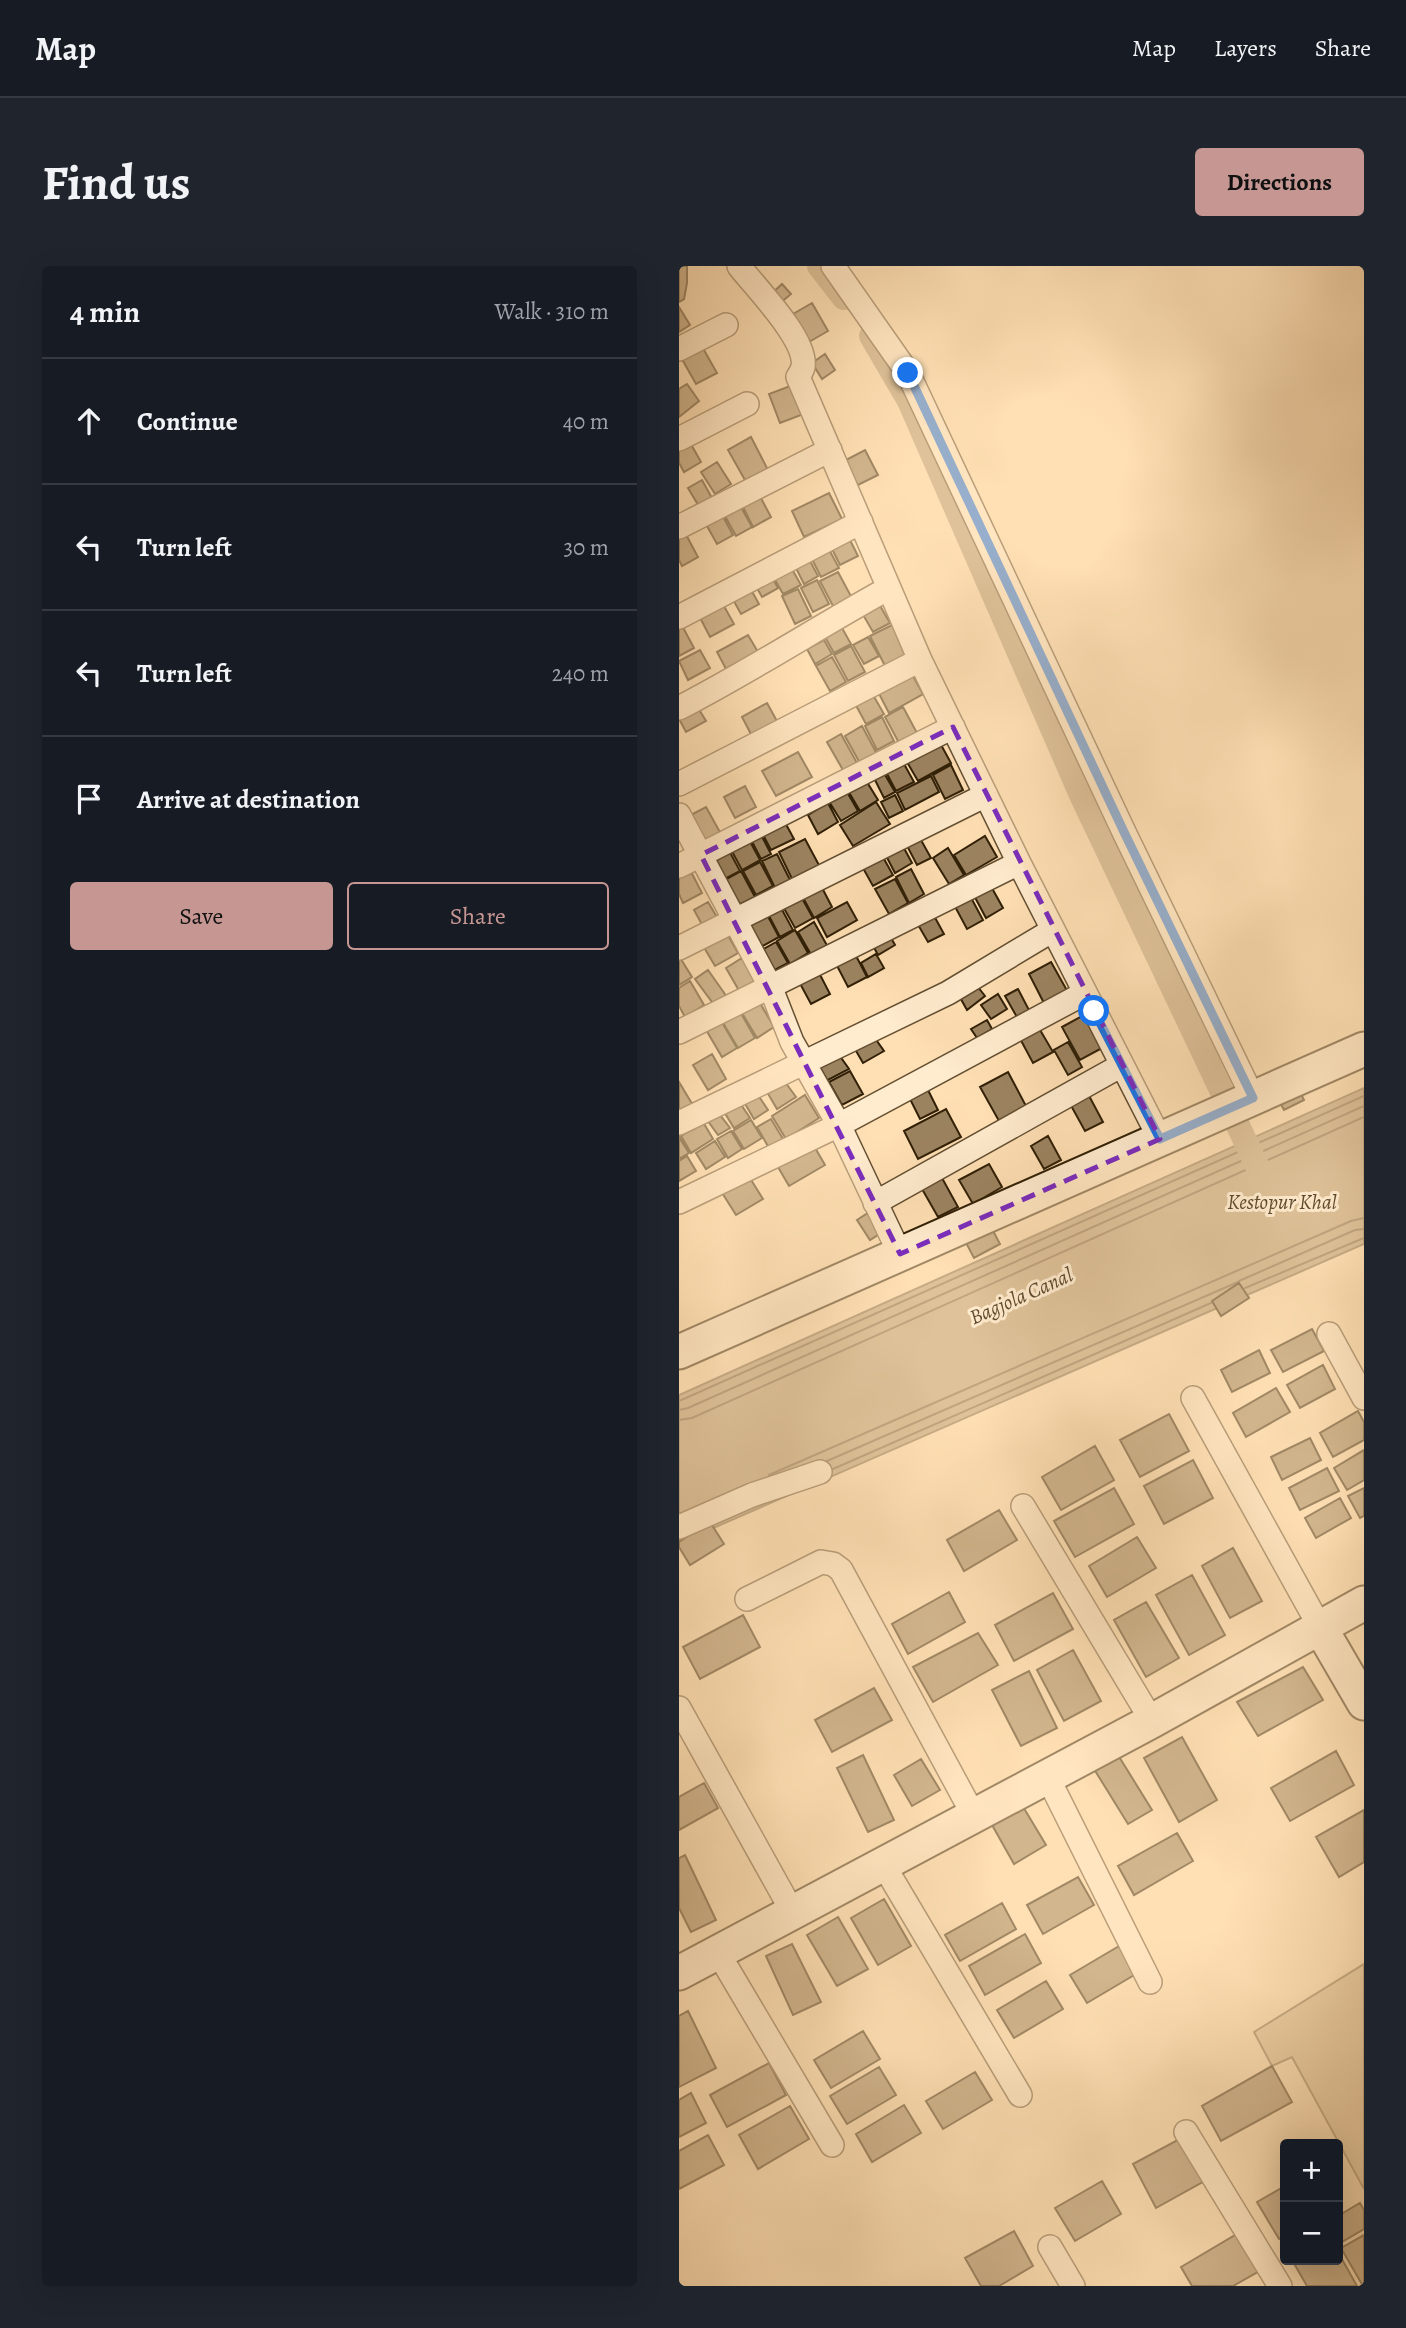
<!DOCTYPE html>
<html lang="en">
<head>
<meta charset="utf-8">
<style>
  body { margin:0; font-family:Alegreya,serif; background:#20242c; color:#f1f3f6 }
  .controls { position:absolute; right:21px; bottom:21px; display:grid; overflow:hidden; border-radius:7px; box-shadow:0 7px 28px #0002 }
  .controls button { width:63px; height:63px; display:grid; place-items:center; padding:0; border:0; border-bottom:2px solid #363941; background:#171b24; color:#f1f3f6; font:35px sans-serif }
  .stop { position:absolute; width:21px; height:21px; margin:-16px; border:5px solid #1a73e8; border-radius:50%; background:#fff }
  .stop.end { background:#1a73e8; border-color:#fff; box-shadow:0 2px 7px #0008 }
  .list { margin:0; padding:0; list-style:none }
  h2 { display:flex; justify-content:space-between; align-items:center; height:91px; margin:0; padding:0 28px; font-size:30px }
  h2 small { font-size:23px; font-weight:400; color:#9ea1a6 }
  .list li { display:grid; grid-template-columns:46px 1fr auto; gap:21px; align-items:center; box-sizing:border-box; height:126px; padding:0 28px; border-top:2px solid #363941 }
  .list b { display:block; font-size:26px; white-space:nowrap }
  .list em { font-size:23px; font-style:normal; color:#9ea1a6 }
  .actions { display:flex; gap:14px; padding:21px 28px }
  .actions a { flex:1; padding:16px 0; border:2px solid #c59692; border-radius:7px; text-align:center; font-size:24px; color:#c59692 }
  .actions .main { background:#c59692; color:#111 }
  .icon { flex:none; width:38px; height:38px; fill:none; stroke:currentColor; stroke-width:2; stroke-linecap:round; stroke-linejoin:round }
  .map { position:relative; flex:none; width:685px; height:2020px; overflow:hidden; border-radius:7px }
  header { display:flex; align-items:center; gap:42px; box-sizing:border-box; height:98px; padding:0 35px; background:#171b24; border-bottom:2px solid #363941 }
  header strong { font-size:33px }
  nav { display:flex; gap:38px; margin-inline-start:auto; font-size:24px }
  .intro { display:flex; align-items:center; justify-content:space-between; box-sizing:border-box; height:168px; padding:0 42px }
  h1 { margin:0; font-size:49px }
  .button { padding:18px 32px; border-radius:7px; background:#c59692; color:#111; font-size:24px; font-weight:700 }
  main { display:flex; gap:42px; padding:0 42px }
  aside { flex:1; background:#171b24; border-radius:7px; box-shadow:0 7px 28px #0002 }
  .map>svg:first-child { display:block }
</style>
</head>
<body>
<header>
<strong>Map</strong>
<nav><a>Map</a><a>Layers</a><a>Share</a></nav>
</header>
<div class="intro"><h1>Find us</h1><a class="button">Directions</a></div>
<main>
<aside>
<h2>4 min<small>Walk · 310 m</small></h2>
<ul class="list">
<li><svg class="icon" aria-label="ahead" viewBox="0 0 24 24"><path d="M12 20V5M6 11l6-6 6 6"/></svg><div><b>Continue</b></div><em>40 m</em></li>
<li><svg class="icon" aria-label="left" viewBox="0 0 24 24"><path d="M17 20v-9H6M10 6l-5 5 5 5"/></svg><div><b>Turn left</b></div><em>30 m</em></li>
<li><svg class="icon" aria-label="left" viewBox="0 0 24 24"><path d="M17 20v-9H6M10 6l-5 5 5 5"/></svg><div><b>Turn left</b></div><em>240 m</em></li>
<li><svg class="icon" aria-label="arrive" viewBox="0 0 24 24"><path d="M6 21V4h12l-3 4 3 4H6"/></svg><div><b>Arrive at destination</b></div></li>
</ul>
<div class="actions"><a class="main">Save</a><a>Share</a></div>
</aside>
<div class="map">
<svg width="685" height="2020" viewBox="0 0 685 2020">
  <rect width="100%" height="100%" fill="#ffe0b4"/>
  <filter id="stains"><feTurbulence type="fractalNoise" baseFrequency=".00286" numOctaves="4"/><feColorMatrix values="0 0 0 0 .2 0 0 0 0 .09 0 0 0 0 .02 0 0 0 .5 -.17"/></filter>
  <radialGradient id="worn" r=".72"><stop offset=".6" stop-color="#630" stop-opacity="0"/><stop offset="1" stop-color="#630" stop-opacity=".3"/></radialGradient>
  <!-- green -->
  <path fill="#dcbf96" stroke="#866f4e" stroke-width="2" d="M685 1698V1923L613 1791 593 1800 575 1766Z"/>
  <!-- water -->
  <path fill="#b99e79" stroke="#826b4b" stroke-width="2" d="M685 822V978L0 1277V1129Z"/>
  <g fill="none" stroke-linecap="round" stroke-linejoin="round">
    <!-- shore -->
    <path stroke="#745e40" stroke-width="2" d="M560 1015 676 964 685 963
      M566 1022 685 972
      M0 1135 685 830
      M0 1144 9 1142 685 840
      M0 1154 13 1152 685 851
      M148 1195 559 1016
      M154 1203 532 1037
      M90 1209 672 955 685 952"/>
    <!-- canal -->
    <path stroke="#b99e79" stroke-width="24" d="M140 0 165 32
      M192 70 230 135 402 529 581 906"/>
  </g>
  <!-- building -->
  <path fill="#9c8360" stroke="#301f06" stroke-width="2" d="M0 0H8V17L5 33 0 36Z
    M103 18 112 28 100 38 92 28Z
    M133 37 149 65 123 80 107 52Z
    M0 41 11 59 0 66Z
    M21 77 38 107 17 118 0 88Z
    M146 88 156 104 143 113 133 97Z
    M119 117 130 146 101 157 90 128Z
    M8 118 20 135 0 151V123Z
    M72 171 89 204 67 216 49 184Z
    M9 173 22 196 5 206 0 197V178Z
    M186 184 199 209 177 220 165 195Z
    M38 196 52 218 36 228 22 206Z
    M23 214 34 234 21 242 9 222Z
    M77 223 92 251 74 261 60 233Z
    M150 227 163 253 125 271 113 245Z
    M58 234 73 261 57 270 42 243Z
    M41 245 54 269 38 278 24 253Z
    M4 263 19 291 3 300 0 294V266Z
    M167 266 179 290 161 299 149 275Z
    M146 276 160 302 142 311 129 285Z
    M129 291 139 310 125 318 115 298Z
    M109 296 122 319 104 328 91 305Z
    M90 306 99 322 83 331 74 315Z
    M159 306 174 334 156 344 141 315Z
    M138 314 150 338 134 346 122 322Z
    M70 320 80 338 62 348 52 330Z
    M119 323 132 350 116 358 103 330Z
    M196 331 211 357 194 366 179 340Z
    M41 333 55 358 31 371 18 346Z
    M0 354 15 382 0 390Z
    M217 357 233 387 206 400 191 370Z
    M163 362 172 378 155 387 146 371Z
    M69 369 79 386 47 403 38 386Z
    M189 371 200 390 185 398 174 379Z
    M145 374 153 388 136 398 128 383Z
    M172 380 186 406 169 415 155 389Z
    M21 384 31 402 9 414 0 395Z
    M153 391 167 416 151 425 137 400Z
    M229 401 244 428 210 447 196 420Z
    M190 422 205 448 187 458 173 432Z
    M16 437 27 455 7 466 0 453Z
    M88 437 99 457 74 472 63 451Z
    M224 441 238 467 220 477 206 451Z
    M203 451 215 475 198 484 186 460Z
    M183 460 199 490 182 499 166 470Z
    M162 468 178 497 164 504 148 476Z
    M261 477 272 497 239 515 228 496Z
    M119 486 133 511 97 530 83 505Z
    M224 496 235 516 217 525 207 506Z
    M272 499 284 524 266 533 254 509Z
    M205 507 216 526 205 532 195 512Z
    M183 508 199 534 181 545 165 518Z
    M252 510 260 526 226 544 218 527Z
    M164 519 179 545 162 555 146 529Z
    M66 520 77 541 56 552 45 531Z
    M216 529 224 545 210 552 202 536Z
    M197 536 211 558 174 580 161 559Z
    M149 537 159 556 139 568 129 549Z
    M27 541 42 568 24 577 10 550Z
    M102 549 115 573 92 584 80 561Z
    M78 561 92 588 82 593 68 566Z
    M237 565 252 592 238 599 224 572Z
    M67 568 81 594 63 604 49 578Z
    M306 570 318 591 287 609 275 589Z
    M126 573 141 601 114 615 100 586Z
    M220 573 233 597 216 607 203 582Z
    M47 579 61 605 42 615 28 589Z
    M269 582 285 609 270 618 254 592Z
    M200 584 214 609 194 620 180 595Z
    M98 588 112 616 97 624 83 595Z
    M81 596 94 620 77 629 64 605Z
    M9 600 23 627 4 637 0 628V605Z
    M232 603 245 628 230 637 217 611Z
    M62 605 76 631 56 641 42 616Z
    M216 613 229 637 210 648 196 623Z
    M309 615 324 642 307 652 292 624Z
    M140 616 153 641 135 652 121 626Z
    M289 626 304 654 288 663 273 635Z
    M120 627 134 652 116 662 102 637Z
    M29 636 42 658 27 666 15 644Z
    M168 636 178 654 148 671 138 652Z
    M101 640 114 664 101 671 88 646Z
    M85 643 100 671 80 682 64 654Z
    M254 648 265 668 249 676 238 657Z
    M135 656 150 683 134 692 119 666Z
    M46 664 59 687 36 700 23 678Z
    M116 664 129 687 111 698 98 675Z
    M208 665 216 679 199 689 191 674Z
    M97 676 109 697 90 707 79 686Z
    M174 684 188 711 169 721 155 694Z
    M197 688 205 702 189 711 182 697Z
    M0 690 13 711 0 719Z
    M63 692 78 718 62 728 47 702Z
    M372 696 390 728 367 741 350 708Z
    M137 701 151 728 132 738 118 712Z
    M29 704 48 731 36 740 16 713Z
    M11 715 25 739 6 751 0 740V722Z
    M295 716 306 730 288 744 278 726Z
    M339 723 351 746 339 753 326 730Z
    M319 728 328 743 312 753 302 739Z
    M78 732 95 761 78 772 60 742Z
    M59 742 76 772 59 782 41 752Z
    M405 749 423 782 401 794 383 761Z
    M41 753 58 782 43 791 26 762Z
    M308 754 313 763 298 772 292 763Z
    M357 757 374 786 354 797 338 767Z
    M193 768 205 785 184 797 173 778Z
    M389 776 403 801 389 809 375 784Z
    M158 786 170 803 147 815 137 795Z
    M33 788 47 813 29 824 14 799Z
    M171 805 184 828 163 839 150 816Z
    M329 806 347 840 320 855 301 821Z
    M0 816 15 841 0 850Z
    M106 816 117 831 98 843 88 826Z
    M618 820 625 834 605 844 598 831Z
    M249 824 259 844 241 853 231 833Z
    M408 826 424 856 406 865 390 836Z
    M79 829 89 844 75 853 65 836Z
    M126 829 140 852 107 873 93 850Z
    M61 837 71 852 55 862 44 844Z
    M267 843 282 871 239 893 225 865Z
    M38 845 51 862 39 869 26 851Z
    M92 853 104 873 90 882 78 861Z
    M72 854 83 872 65 883 54 865Z
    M24 856 34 873 12 887 2 870Z
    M52 865 63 883 49 892 38 873Z
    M369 870 382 894 365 903 352 880Z
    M0 871 10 887 0 893Z
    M36 875 46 891 27 903 17 887Z
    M135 880 146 899 110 920 99 901Z
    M8 890 17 905 0 915V895Z
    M310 898 323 921 294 938 280 914Z
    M69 909 84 933 57 949 42 925Z
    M263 912 279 941 259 951 243 923Z
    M195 943 208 963 191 974 178 954Z
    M311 959 321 978 295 992 285 973Z
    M560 1017 570 1032 542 1050 533 1035Z
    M633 1063 645 1085 604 1106 592 1084Z
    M580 1084 591 1107 553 1126 542 1104Z
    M644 1099 656 1123 621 1142 608 1119Z
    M597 1122 611 1146 567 1171 554 1147Z
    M679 1145 685 1156V1174L654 1191 641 1167Z
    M490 1148 510 1185 461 1211 441 1174Z
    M631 1172 642 1194 603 1214 592 1191Z
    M416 1180 435 1214 382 1244 363 1211Z
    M685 1184V1214L668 1224 655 1202Z
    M514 1194 534 1232 485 1258 465 1220Z
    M648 1202 660 1225 621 1244 610 1222Z
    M435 1222 455 1258 396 1291 375 1255Z
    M685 1222V1250L681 1252 669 1230Z
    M661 1232 672 1252 637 1272 626 1252Z
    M320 1244 338 1274 285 1305 268 1274Z
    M31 1256 45 1278 11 1299 0 1281V1276Z
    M458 1271 477 1302 428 1331 410 1300Z
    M554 1282 583 1335 551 1352 523 1300Z
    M513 1309 546 1369 510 1389 477 1329Z
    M270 1326 286 1356 229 1388 213 1358Z
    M374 1327 394 1363 335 1395 316 1359Z
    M467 1336 500 1392 467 1411 435 1354Z
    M64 1349 81 1381 21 1413 4 1381Z
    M299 1367 319 1399 254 1436 234 1401Z
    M394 1384 422 1435 385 1455 358 1404Z
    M624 1401 644 1434 579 1470 558 1436Z
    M350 1405 378 1462 342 1480 313 1424Z
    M195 1422 213 1454 153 1486 136 1454Z
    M503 1471 538 1534 500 1556 465 1492Z
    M657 1485 675 1519 611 1555 592 1522Z
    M184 1489 215 1554 189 1566 158 1502Z
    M439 1489 473 1544 449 1558 415 1503Z
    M242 1493 261 1524 233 1540 215 1509Z
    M25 1517 39 1542 0 1564V1531Z
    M343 1539 367 1579 335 1598 312 1557Z
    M685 1544V1596L660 1611 637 1571Z
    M498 1567 514 1595 455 1629 439 1600Z
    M6 1589 37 1654 12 1666 0 1642V1592Z
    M399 1611 415 1639 364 1668 348 1639Z
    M205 1633 232 1680 199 1699 172 1652Z
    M323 1637 337 1663 281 1695 266 1669Z
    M159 1651 189 1703 158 1720 128 1669Z
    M346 1668 362 1697 306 1729 290 1700Z
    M113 1678 142 1736 114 1749 87 1690Z
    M440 1680 457 1708 408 1737 391 1709Z
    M367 1715 384 1743 335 1772 318 1744Z
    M9 1745 37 1802 0 1821V1750Z
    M184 1765 201 1793 152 1822 135 1794Z
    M90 1797 107 1829 48 1861 31 1829Z
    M593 1800 613 1836 542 1875 523 1840Z
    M200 1801 217 1829 168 1858 151 1830Z
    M296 1806 313 1834 264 1863 247 1835Z
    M12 1827 27 1857 0 1871V1834Z
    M225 1839 242 1867 193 1896 177 1868Z
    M111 1840 130 1873 79 1903 60 1869Z
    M29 1869 45 1899 0 1923V1885Z
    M506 1870 529 1913 477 1942 454 1898Z
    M423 1915 442 1948 396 1975 376 1942Z
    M606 1920V1970L600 1973 578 1936Z
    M681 1937 685 1944V1963L661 1977 659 1950Z
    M335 1965 354 2000 320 2020H302L286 1992Z
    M563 1965 584 2003 554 2020H513L502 2001Z
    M685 1969V2020H684L662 1982Z
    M659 1986 678 2020H628L613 1994H659Z"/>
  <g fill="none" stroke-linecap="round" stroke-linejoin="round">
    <defs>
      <path id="street" d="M60 0C76 21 129 74 124 101 123 105 121 108 119 111L241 394 340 597 481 873
        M154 0 229 107 445 566 574 832
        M0 83 47 59
        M0 173 68 138
        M0 261 151 184
        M0 351 182 256
        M0 442C72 405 139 361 210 322
        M0 518 241 394
        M0 549 91 720 113 776 160 859 221 988
        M0 600 274 461
        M0 682 307 529
        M0 766 340 597
        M0 857 269 727 374 664
        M0 936 160 859 406 727
        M196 937 443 799
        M650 1068 685 1132
        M514 1132 642 1363
        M344 1240 473 1455
        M0 1261 73 1229 141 1206
        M68 1333 142 1296 154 1298 162 1304 295 1550
        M0 1442 113 1645
        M368 1510 471 1716
        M204 1598 341 1829
        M38 1685 153 1879
        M507 1866 601 2020
        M371 1981 394 2020"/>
      <path id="secondary" d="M0 1086 685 783
        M642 1363 685 1437
        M0 1707 473 1455 685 1337"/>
    </defs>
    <!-- street casing -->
    <use href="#street" stroke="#644f32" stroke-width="26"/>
    <!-- secondary casing -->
    <use href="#secondary" stroke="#301f06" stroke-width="37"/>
    <!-- street -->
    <use href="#street" stroke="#ffebce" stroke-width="23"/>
    <!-- secondary -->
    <use href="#secondary" stroke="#ffebce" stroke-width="33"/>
  </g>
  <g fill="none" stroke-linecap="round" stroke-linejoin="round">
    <!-- route -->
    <path stroke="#1a73e8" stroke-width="9" d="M229 107 445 566 574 832 481 873 415 745"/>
  </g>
  <!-- marked area -->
  <path d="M0 0H685V2020H0ZM274 461 481 873 221 988 22 589Z" fill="#ffe0b4" fill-opacity=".55" fill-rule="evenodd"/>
  <path fill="none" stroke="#7b2cbf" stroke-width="5" stroke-dasharray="14 9" stroke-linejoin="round" d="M274 461 481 873 221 988 22 589Z"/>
  <g text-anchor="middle" stroke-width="6" stroke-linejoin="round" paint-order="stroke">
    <!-- water labels -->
    <g font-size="21" font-style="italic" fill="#604b2e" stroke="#ffebce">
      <text x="603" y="943">Kestopur Khal</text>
      <text transform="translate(342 1030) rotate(-24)" y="7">Bagjola Canal</text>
    </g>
  </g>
  <rect width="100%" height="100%" filter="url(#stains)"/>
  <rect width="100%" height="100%" fill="url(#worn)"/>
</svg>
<div class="controls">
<button>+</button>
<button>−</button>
</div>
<div class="stop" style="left:415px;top:745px"></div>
<div class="stop end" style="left:229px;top:107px"></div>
</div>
</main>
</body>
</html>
